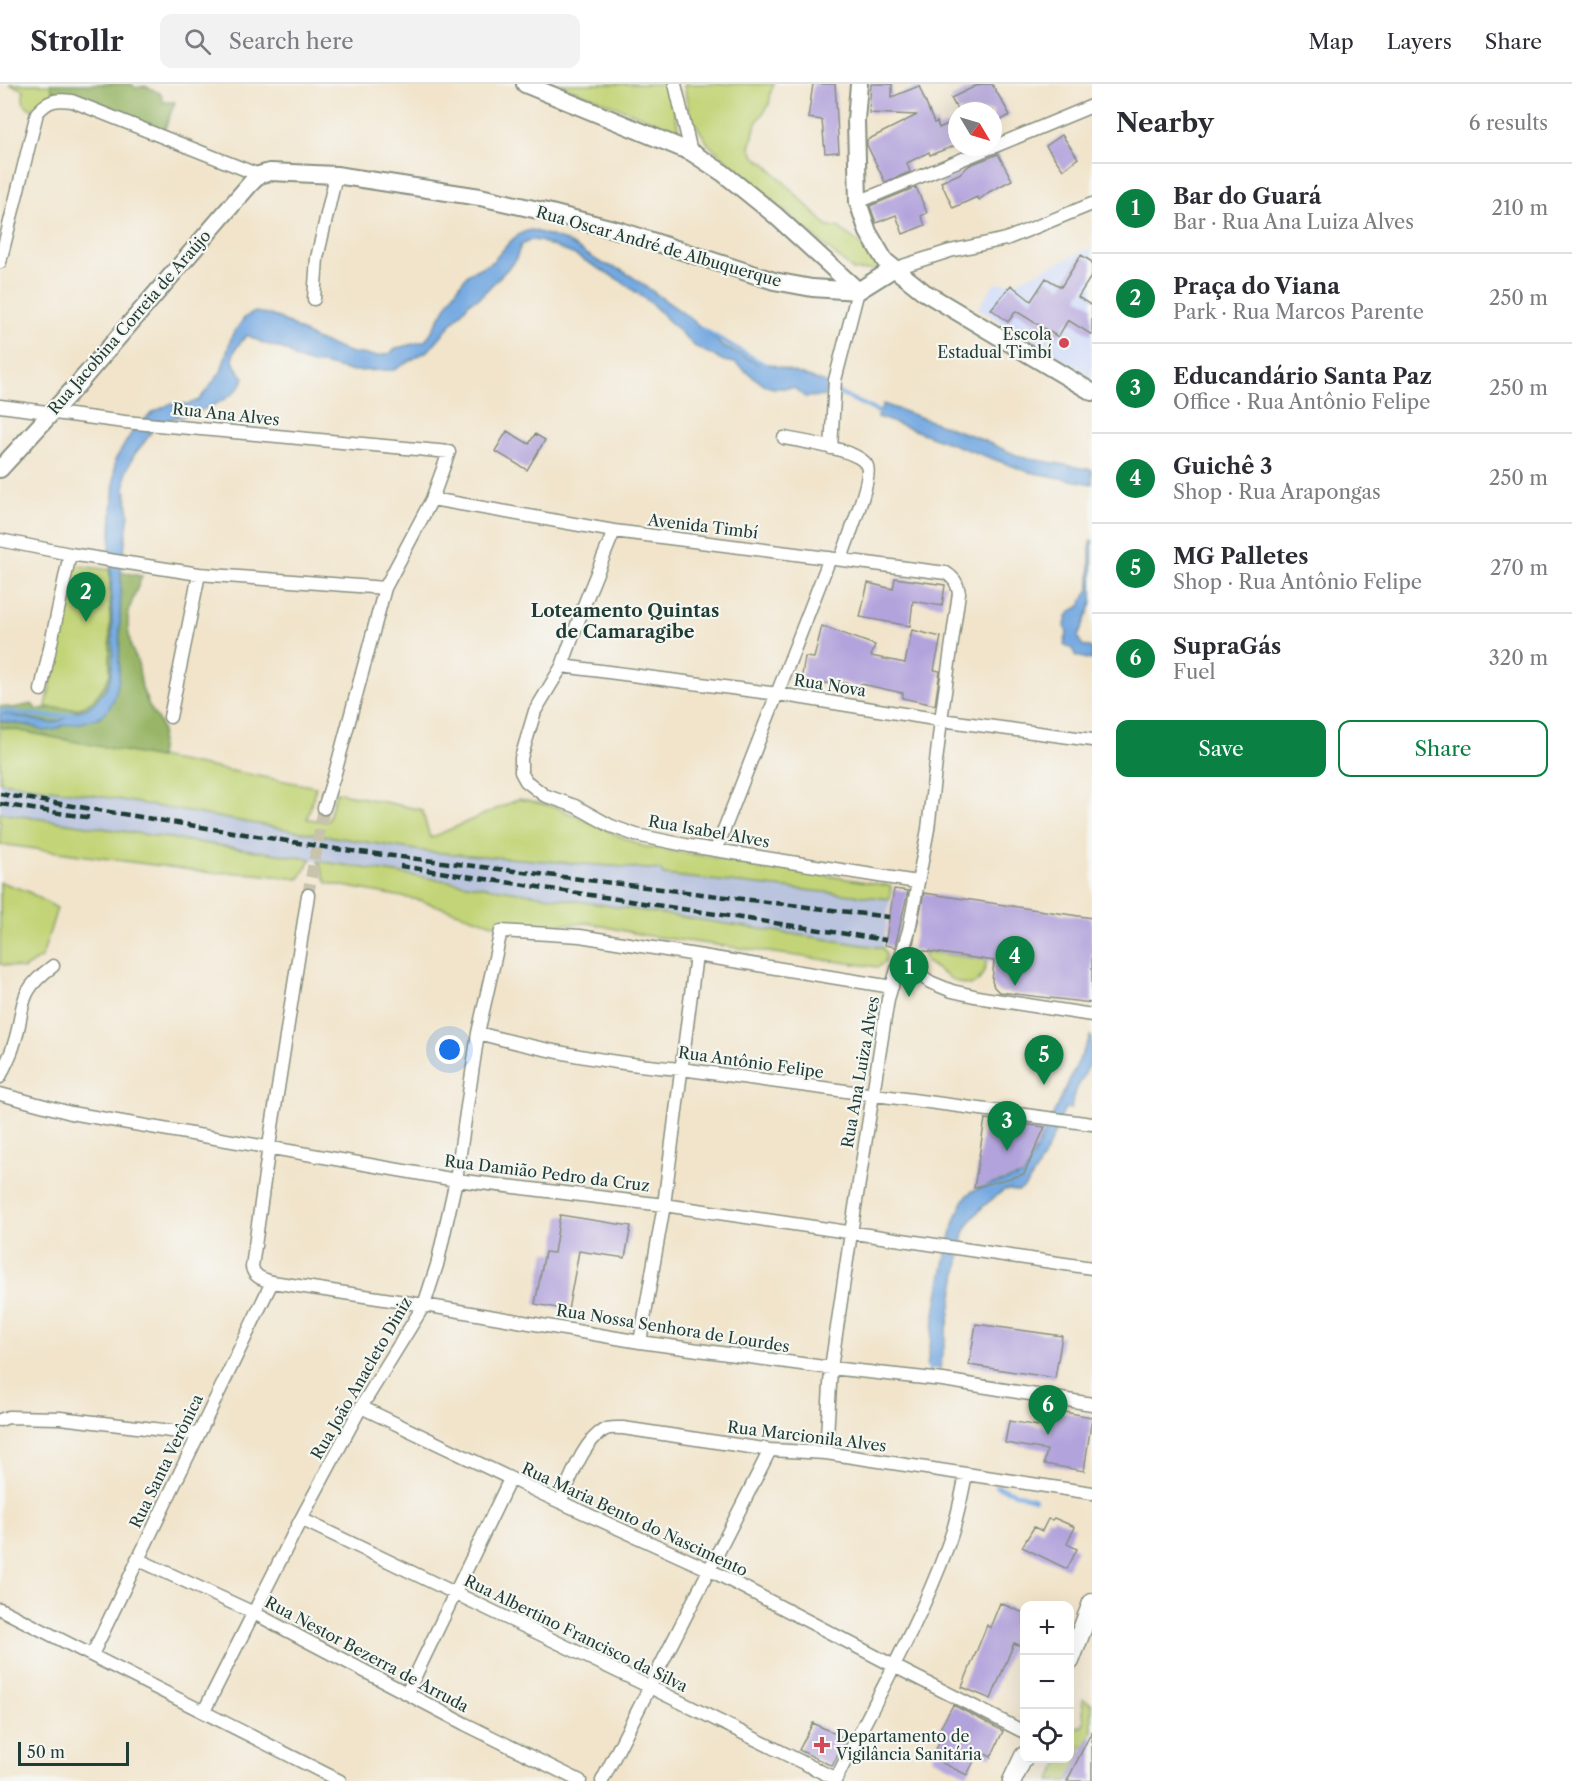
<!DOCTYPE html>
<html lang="en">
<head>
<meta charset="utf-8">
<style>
  body { margin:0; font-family:"Libre Caslon Text",serif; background:#f2f2f3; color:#2b2b33 }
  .controls { position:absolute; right:18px; bottom:18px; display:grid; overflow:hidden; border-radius:12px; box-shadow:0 6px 24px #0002 }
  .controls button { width:54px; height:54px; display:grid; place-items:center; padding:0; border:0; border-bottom:2px solid #e1e1e2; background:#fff; color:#2b2b33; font:30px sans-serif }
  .compass { position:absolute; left:948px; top:18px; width:54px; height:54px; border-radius:50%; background:#fff; box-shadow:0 6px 24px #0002; rotate:128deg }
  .scale { position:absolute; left:18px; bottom:15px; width:111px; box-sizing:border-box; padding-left:6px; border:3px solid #1f3d34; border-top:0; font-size:16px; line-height:21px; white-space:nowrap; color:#1f3d34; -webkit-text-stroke:4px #f6f6f2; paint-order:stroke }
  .you { position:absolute; left:450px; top:966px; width:21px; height:21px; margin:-15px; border:4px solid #fff; border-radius:50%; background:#1a73e8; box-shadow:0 0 0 9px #1a73e833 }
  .badge { display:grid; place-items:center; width:39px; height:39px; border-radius:50%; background:#0b8043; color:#fff; font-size:20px; font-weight:700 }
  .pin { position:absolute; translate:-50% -50px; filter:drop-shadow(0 2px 3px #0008) }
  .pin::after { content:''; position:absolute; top:32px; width:21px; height:18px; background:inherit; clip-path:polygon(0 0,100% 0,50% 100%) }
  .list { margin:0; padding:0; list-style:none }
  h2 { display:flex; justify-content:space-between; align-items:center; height:78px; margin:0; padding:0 24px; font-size:26px }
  h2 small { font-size:20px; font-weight:400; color:#7c7c81 }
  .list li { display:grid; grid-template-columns:39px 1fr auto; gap:18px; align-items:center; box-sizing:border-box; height:90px; padding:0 24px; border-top:2px solid #e1e1e2 }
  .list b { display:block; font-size:22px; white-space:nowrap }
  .list p { margin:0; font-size:20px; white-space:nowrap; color:#7c7c81 }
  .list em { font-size:20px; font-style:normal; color:#7c7c81 }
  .actions { display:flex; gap:12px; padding:18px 24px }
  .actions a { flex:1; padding:14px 0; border:2px solid #0b8043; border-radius:12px; text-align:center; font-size:21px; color:#0b8043 }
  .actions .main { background:#0b8043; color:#fff }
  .icon { flex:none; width:33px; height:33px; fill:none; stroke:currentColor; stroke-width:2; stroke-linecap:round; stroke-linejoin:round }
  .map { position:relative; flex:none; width:1092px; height:1697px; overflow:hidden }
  header { display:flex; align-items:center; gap:36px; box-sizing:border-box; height:84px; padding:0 30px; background:#fff; border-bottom:2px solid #e1e1e2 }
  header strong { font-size:28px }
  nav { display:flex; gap:33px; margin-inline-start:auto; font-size:21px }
  .search { width:420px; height:54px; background:#f2f2f3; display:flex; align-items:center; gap:15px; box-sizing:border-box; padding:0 21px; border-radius:12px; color:#7c7c81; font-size:22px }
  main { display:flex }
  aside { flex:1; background:#fff }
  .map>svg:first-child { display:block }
</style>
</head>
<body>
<header>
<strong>Strollr</strong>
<div class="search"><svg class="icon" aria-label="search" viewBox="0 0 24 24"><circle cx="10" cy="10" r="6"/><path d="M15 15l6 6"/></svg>Search here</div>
<nav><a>Map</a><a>Layers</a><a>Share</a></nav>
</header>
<main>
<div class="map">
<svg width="1092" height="1697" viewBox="0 0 1092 1697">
  <rect width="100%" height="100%" fill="#f6f6f2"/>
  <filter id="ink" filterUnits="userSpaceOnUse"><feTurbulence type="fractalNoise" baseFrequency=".0167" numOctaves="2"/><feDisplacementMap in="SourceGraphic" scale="12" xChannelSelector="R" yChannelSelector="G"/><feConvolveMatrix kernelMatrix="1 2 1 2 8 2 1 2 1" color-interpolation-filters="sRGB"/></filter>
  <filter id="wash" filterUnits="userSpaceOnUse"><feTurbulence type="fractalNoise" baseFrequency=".008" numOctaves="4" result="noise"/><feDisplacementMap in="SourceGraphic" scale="24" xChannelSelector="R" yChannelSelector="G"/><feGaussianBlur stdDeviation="1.35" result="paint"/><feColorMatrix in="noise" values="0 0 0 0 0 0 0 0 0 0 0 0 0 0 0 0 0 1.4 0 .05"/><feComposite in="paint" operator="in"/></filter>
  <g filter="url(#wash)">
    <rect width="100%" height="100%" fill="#f1e4cb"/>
    <!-- built -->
    <path fill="#cfdafa" d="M1092 163V294L978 224 994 200 1016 198Z"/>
    <!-- industrial -->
    <path fill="#bac4de" d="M0 698 99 712 296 747 429 768 661 786 663 792 890 815 883 864 311 775 0 729Z"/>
    <!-- green -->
    <path fill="#c2d477" stroke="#708856" stroke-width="1.5" d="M9 0H51L52 6 61 9 50 12 31 25C22 20 22 16 24 6Z
      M558 0H668L679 47Z
      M684 0H774L771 7 769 21 756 39 750 64 755 73 765 79 828 143H838L871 168 886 185 854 187 709 61 689 30Z
      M74 481 110 486V590C106 602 93 623 80 625 69 627 56 624 46 623Z
      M0 643 316 703 307 735 328 737 336 708 422 726 430 754 519 715 556 723 642 762 891 802 890 815 663 791 661 786 429 768 296 747 99 712 0 698Z
      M0 729 311 775 299 795C270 792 241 787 212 789L0 760Z
      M318 777 883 864 886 870 885 878 878 883 643 851 589 839 502 843 419 816 327 799Z
      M0 798 27 807 57 824 42 873 23 885 0 880Z
      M923 867 987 876C978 922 950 893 926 878Z
      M1082 1615 1092 1620V1649L1085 1662 1082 1661 1079 1668 1082 1670 1068 1697H1050L1062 1675 1070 1674V1659L1078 1642 1082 1643 1084 1638Z"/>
    <!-- forest -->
    <path fill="#99b668" stroke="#5c7a4e" stroke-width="1.5" d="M51 0H132L135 4 145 2 160 9 164 18H175L164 47 96 17 52 6Z
      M110 486 142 492 128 528V544L131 563 138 579 142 604 149 622 160 639 162 647 159 674 0 643V622L13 624 32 620 37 626C63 617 77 637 98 610 103 604 107 598 110 590Z"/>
    <!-- water -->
    <path fill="#74a9e1" stroke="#4a738a" stroke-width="1.5" d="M532 146 566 157 601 179 621 186 631 192 690 234 724 263 743 272 758 280H770L826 299 825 312 805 313 794 304H773L764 301 735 279 724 277 694 262 652 220 619 196 575 171 540 157 531 156 521 161 515 177 479 214 471 217 429 266 394 286 350 287 323 280H312L297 275 286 266 263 259 247 251C231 268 227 276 244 293 240 318 181 335 158 337L146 356 134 371 126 388 125 403 129 430 121 488 119 595 115 613 108 626 98 634 81 639 65 641 53 646 43 647 31 642 0 637V629L51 639 62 636 73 628 86 625 94 619 105 606 110 596 113 575 110 467 115 376 134 345 152 329 170 320H189L199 316 221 288 232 251 245 233 255 228 267 230 281 235 315 255 338 264 352 269 376 272 389 270 397 264 425 257C440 237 449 212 466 193 475 183 486 184 493 177 506 164 514 148 532 146Z
      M883 320 973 352 1021 373 1092 386V400L1029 388 878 333Z
      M1092 456V519L1078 553 1082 561 1092 564V576L1077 572 1073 566 1064 560 1067 550 1065 541 1067 533 1070 528 1080 522 1090 503V458Z
      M1091 951 1092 976 1074 1010 1071 1025 1065 1024C1059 1039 1033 1104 1018 1107 1014 1108 1009 1105 1004 1106 987 1119 973 1129 964 1149L940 1285 927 1282C932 1252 948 1122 971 1108 983 1101 1010 1096 1024 1091Z"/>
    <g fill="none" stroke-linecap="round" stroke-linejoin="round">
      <!-- stream -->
      <path stroke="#74a9e1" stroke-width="4.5" d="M702 245 767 282
        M820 300 883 330
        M0 627 54 633 73 630
        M928 1301 931 1279
        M996 1402 1034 1415"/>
    </g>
    <g id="blocks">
      <!-- building -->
      <path fill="#b2a3dc" d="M813 0H835L839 68 825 69 822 36 808 34Z
        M871 0H892V13L919 2 934 39 937 38 939 44 957 36V61L930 71 929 68 907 79 910 88 885 98 867 61V56L917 31 869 29Z
        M980 0H992L1010 31 993 41V27H958L951 14Z
        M1062 51 1078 74 1063 86 1046 62Z
        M998 70 1012 96 989 108 979 116 977 113 953 124 941 98 959 90 970 81Z
        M916 103 927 129 921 132 925 141 903 150 896 131 876 139 870 122Z
        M1081 171 1092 178V191L1078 213 1092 222V251L1068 236 1058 253 1016 227 1008 238 991 225 1011 201 1031 217 1046 194 1061 203Z
        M507 347 529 360 535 350 545 356 527 386 495 367Z
        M895 494 945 501 942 522 913 517 910 542 860 533 868 499 893 505Z
        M822 542 875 561 871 572 905 579 912 546 941 553 934 586 940 587 935 621 902 614 903 609 861 600 860 604 839 597 838 602 821 598V600L801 597 805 573 814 574Z
        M894 805 908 807 895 863 885 861Z
        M924 809 1092 834V919L999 908 994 903 992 897 994 877 912 865Z
        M985 1035 1045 1043 1024 1090 974 1104Z
        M560 1131 631 1142 625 1174 579 1167 568 1226 535 1220 545 1168 554 1169Z
        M976 1240 1062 1252 1055 1294 969 1281Z
        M1053 1326 1092 1333 1084 1387 1044 1380 1047 1366 1005 1359 1009 1337 1050 1344Z
        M1054 1434 1075 1443 1067 1460 1077 1465 1067 1485 1022 1463 1034 1443 1042 1447 1048 1435 1052 1436Z
        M1000 1519 1024 1529V1563L1014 1559 991 1615 962 1603 987 1541 990 1544Z
        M953 1621 1003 1647 991 1673 979 1667 967 1691 932 1674 943 1650 938 1648Z
        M813 1639 846 1655 832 1682 799 1666Z
        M1092 1647V1697H1067Z"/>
    </g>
  </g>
  <g filter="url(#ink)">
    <use href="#blocks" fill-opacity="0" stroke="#889080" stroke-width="1.5"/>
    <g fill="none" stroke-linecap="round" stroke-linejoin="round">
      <!-- street-tunnel -->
      <path stroke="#c7c3ad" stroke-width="12" stroke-dasharray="12 6" stroke-linecap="butt" d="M308 811 324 724"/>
      <defs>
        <path id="street" d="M675 0 691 68
          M993 63 1092 22
          M858 118 992 63
          M0 178 37 29C48 16 56 15 72 17L259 91
          M893 185 950 167 1006 155 1092 120
          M314 215 317 174 336 91
          M0 322 125 338 449 368 432 415 385 504 335 689 324 724
          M784 354C801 357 861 366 867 382 873 394 846 459 841 475
          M831 364 835 296 858 207
          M432 415 614 447 946 489C955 495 957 499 959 509L941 636 928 745 909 846 888 915 851 1149 831 1284 826 1369
          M614 447 586 516 562 582 535 627 521 674V688L526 697 544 711 575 722 611 742 636 751 690 762 917 798
          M0 456 70 470 199 490 385 504
          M562 582 778 610 941 636 1092 656
          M41 606 70 470
          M170 633 199 490
          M716 766 830 474
          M308 811 269 1062 252 1183C254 1193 262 1195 272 1198L424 1221 640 1258 831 1284 943 1296 1092 1320
          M901 876 930 898 952 907 983 914 1092 931
          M478 949C545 967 611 980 681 985L1092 1040
          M0 993C4 983 10 973 13 963 27 924 13 911 53 882
          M0 1010 71 1029 456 1096 664 1121 1092 1184
          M640 1258 664 1121 696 871
          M361 1323 547 1412 710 1486 894 1582 1024 1648
          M0 1336 8 1333 60 1334 197 1350
          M560 1418C570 1397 583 1357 604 1346 609 1343 617 1344 623 1344L770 1366 826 1369 1092 1409
          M301 1435 650 1603 836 1695
          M137 1475 254 1529 465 1640 580 1697
          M0 1525 340 1697
          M92 1571 272 1198
          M407 1609 510 1395
          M204 1627 301 1435 361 1323 424 1221 437 1181 456 1096 478 949 501 847 580 852 892 903
          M602 1697 770 1366
          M835 1697C874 1619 918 1543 948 1461 957 1438 961 1414 966 1390"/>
        <path id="secondary" d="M525 0 691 68 723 89 775 131 858 207
          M859 0 856 36 858 118 868 148 885 177 924 208 1092 308
          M0 385 78 300 250 100 259 91 270 88 336 91 480 113 547 128 621 147 774 197 812 204 858 207 893 185"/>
        <path id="primary" d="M1070 1577 1092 1519
          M1012 1697 1024 1672"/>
      </defs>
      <!-- street casing -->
      <use href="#street" stroke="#889080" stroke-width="15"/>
      <!-- secondary casing -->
      <use href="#secondary" stroke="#889080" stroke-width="20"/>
      <!-- primary casing -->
      <use href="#primary" stroke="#889080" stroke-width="21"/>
      <!-- street -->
      <use href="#street" stroke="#fff" stroke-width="12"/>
      <!-- secondary -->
      <use href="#secondary" stroke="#fff" stroke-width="16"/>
      <!-- primary -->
      <use href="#primary" stroke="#fff" stroke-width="18"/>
      <!-- rail -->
      <path stroke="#1f3d34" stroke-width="4.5" stroke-dasharray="9 4.5" stroke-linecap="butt" d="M0 710 336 765 889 833
        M0 720 92 734
        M400 782 886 856"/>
    </g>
  </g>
  <!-- markers -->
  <g fill="#d1495b" stroke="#f6f6f2" stroke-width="2">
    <circle cx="1064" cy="259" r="6"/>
    <path d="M819 1652h6v6h6v6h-6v6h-6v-6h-6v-6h6z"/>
  </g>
  <g text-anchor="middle" stroke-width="4.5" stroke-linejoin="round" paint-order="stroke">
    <!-- street labels -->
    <g font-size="16" fill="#1f3d34" stroke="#f6f6f2">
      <text transform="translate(659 162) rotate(16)" y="6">Rua Oscar André de Albuquerque</text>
      <text transform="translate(129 238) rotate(-49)" y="6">Rua Jacobina Correia de Araújo</text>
      <text transform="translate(226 330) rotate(6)" y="6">Rua Ana Alves</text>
      <text transform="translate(703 442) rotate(7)" y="6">Avenida Timbí</text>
      <text transform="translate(830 601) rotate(9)" y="6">Rua Nova</text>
      <text transform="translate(709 747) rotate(10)" y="6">Rua Isabel Alves</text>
      <text transform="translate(751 978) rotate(8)" y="6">Rua Antônio Felipe</text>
      <text transform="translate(860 988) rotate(-80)" y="6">Rua Ana Luiza Alves</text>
      <text transform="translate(547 1089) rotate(7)" y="6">Rua Damião Pedro da Cruz</text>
      <text transform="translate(673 1244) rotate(9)" y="6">Rua Nossa Senhora de Lourdes</text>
      <text transform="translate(361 1294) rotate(-60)" y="6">Rua João Anacleto Diniz</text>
      <text transform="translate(807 1352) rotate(7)" y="6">Rua Marcionila Alves</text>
      <text transform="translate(166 1377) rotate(-64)" y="6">Rua Santa Verônica</text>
      <text transform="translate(635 1435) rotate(25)" y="6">Rua Maria Bento do Nascimento</text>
      <text transform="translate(576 1549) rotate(26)" y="6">Rua Albertino Francisco da Silva</text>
      <text transform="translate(367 1570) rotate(28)" y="6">Rua Nestor Bezerra de Arruda</text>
    </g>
    <!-- poi labels -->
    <g font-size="16" fill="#1f3d34" stroke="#f6f6f2" text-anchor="end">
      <text x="1052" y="256">Escola<tspan x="1052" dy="18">Estadual Timbí</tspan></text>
      <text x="836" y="1658" text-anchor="start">Departamento de<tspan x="836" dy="18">Vigilância Sanitária</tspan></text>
    </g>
    <!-- neighbourhood labels -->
    <g font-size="18" font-weight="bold" fill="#1f3d34" stroke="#f6f6f2">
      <text x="625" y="533">Loteamento Quintas<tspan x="625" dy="21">de Camaragibe</tspan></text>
    </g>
  </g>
</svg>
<div class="controls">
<button>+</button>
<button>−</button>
<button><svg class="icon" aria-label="locate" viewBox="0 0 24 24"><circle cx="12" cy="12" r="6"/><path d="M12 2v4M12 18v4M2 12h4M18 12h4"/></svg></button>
</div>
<svg class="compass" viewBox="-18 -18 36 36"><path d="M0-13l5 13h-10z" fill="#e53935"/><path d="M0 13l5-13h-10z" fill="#7c7c81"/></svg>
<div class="scale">50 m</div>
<div class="you"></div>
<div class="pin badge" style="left:909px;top:913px">1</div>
<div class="pin badge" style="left:86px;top:538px">2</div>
<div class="pin badge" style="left:1007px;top:1067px">3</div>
<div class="pin badge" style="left:1015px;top:902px">4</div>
<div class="pin badge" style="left:1044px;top:1001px">5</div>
<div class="pin badge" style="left:1048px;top:1351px">6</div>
</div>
<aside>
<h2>Nearby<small>6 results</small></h2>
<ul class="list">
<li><span class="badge">1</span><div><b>Bar do Guará</b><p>Bar · Rua Ana Luiza Alves</p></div><em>210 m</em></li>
<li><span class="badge">2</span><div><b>Praça do Viana</b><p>Park · Rua Marcos Parente</p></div><em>250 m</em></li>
<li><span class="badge">3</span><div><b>Educandário Santa Paz</b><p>Office · Rua Antônio Felipe</p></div><em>250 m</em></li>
<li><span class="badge">4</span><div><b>Guichê 3</b><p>Shop · Rua Arapongas</p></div><em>250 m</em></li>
<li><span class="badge">5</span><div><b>MG Palletes</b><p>Shop · Rua Antônio Felipe</p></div><em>270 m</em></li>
<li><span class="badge">6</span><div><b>SupraGás</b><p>Fuel</p></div><em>320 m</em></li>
</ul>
<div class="actions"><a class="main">Save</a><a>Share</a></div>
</aside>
</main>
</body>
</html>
